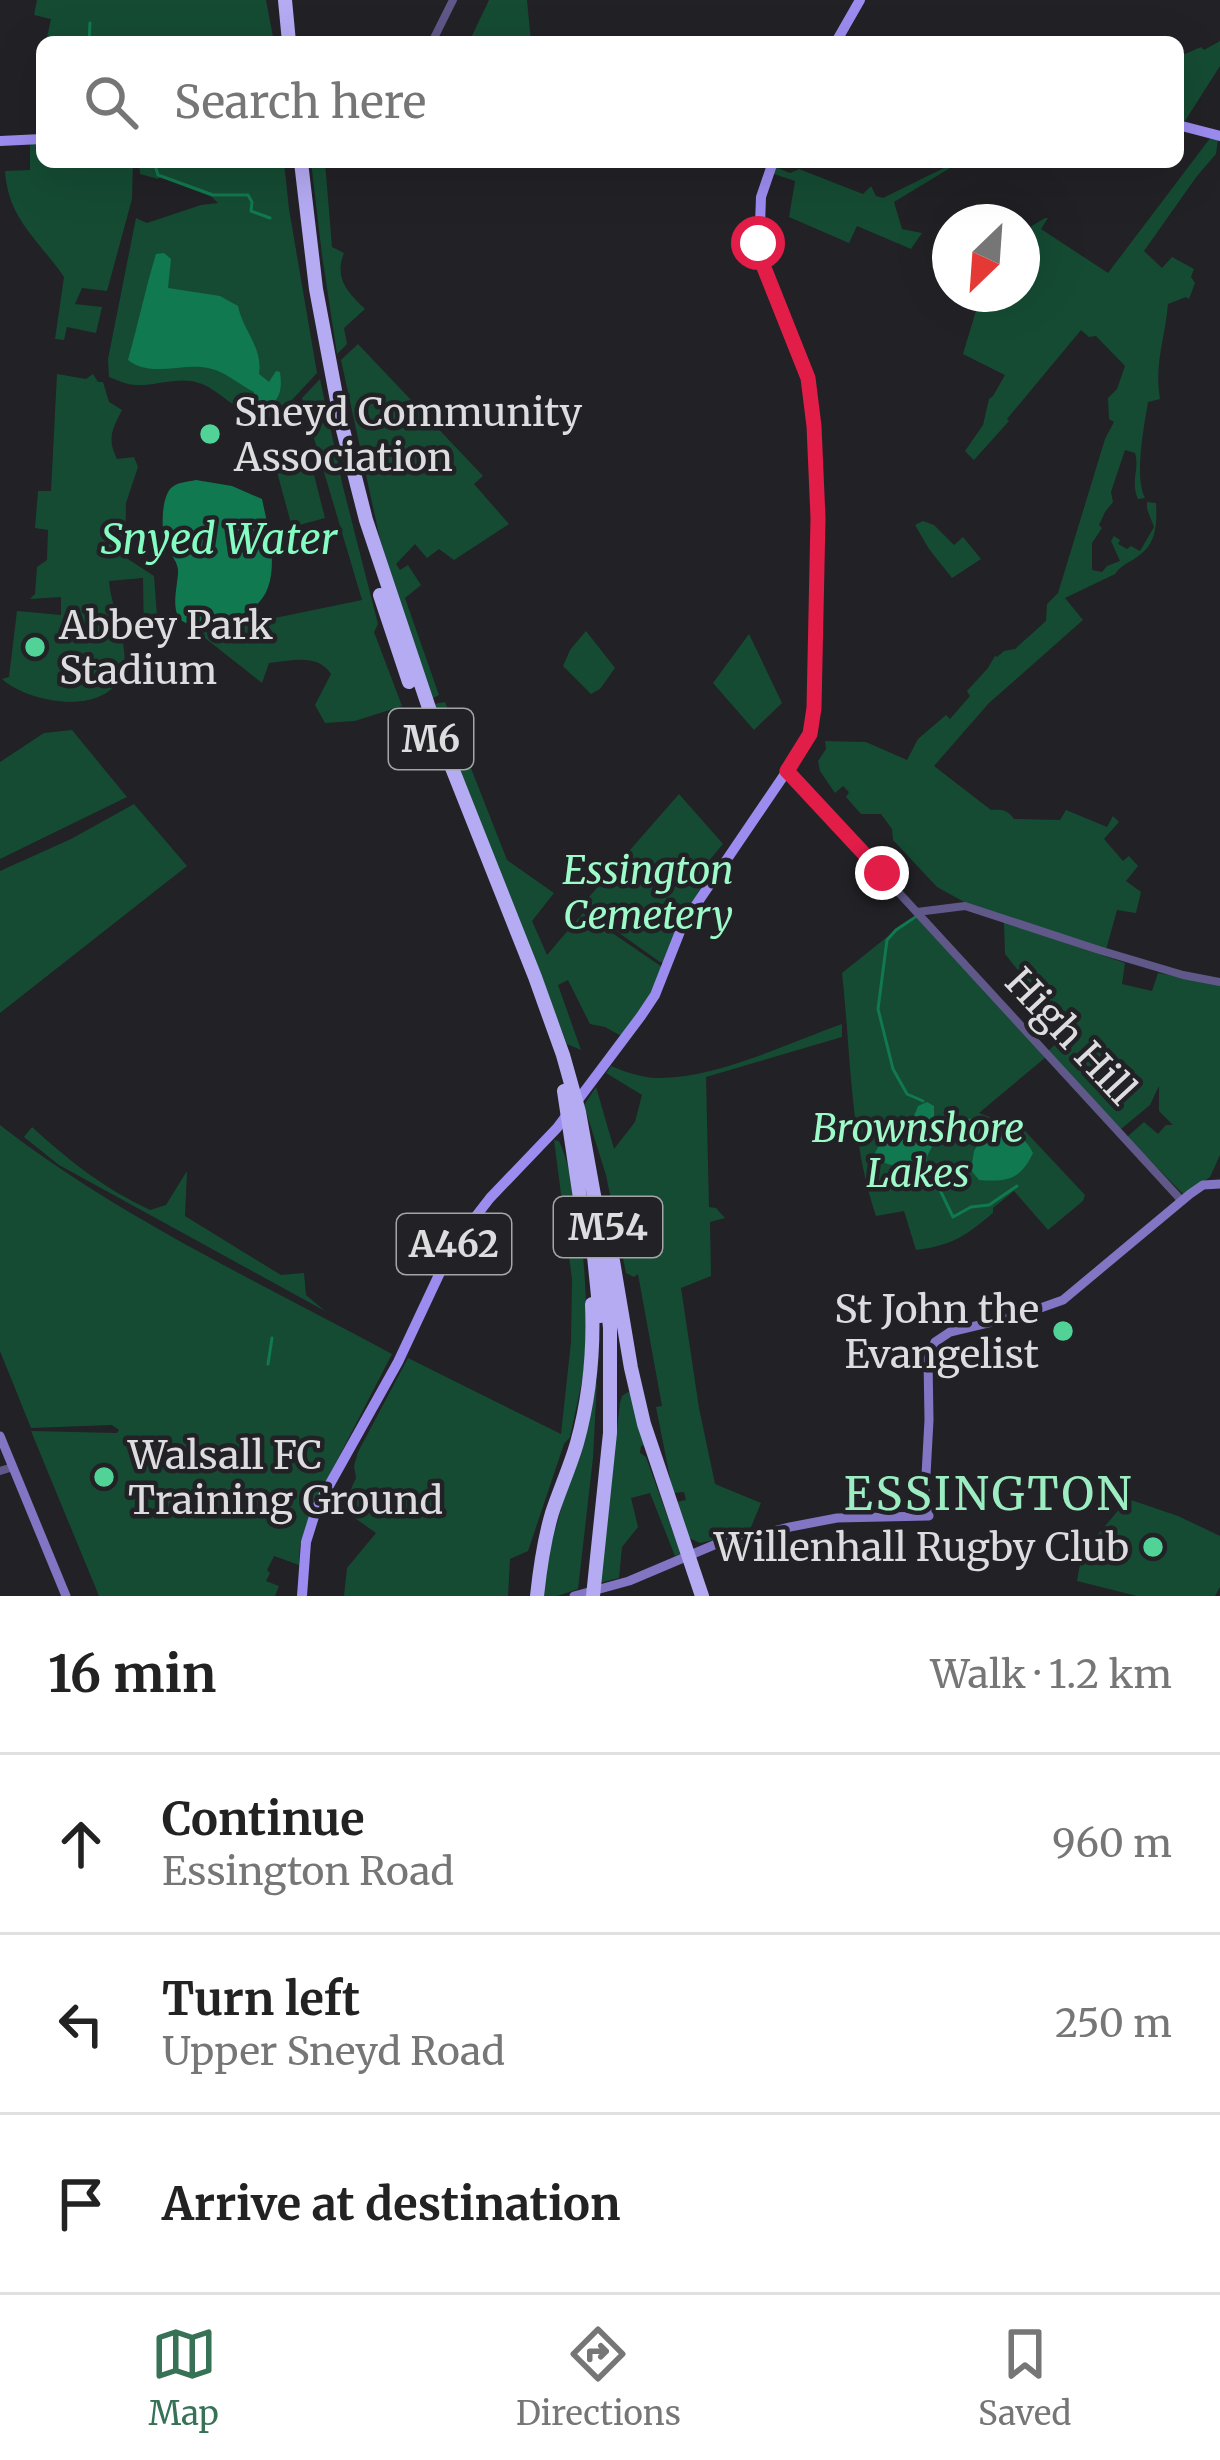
<!DOCTYPE html>
<html lang="en">
<head>
<meta charset="utf-8">
<style>
  body { margin:0; font-family:Merriweather,serif; background:#f2f2f2; color:#222 }
  .compass { position:absolute; left:932px; top:204px; width:108px; height:108px; border-radius:50%; background:#fff; box-shadow:0 12px 48px #0002; rotate:205deg }
  .stop { position:absolute; width:36px; height:36px; margin:-27px; border:9px solid #e11d48; border-radius:50%; background:#fff }
  .stop.end { background:#e11d48; border-color:#fff; box-shadow:0 3px 12px #0008 }
  .list { margin:0; padding:0; list-style:none }
  h2 { display:flex; justify-content:space-between; align-items:center; height:156px; margin:0; padding:0 48px; font-size:51px }
  h2 small { font-size:39px; font-weight:400; color:#767676 }
  .list li { display:grid; grid-template-columns:78px 1fr auto; gap:36px; align-items:center; box-sizing:border-box; height:180px; padding:0 48px; border-top:3px solid #e0e0e0 }
  .list b { display:block; font-size:45px; white-space:nowrap }
  .list p { margin:0; font-size:39px; white-space:nowrap; color:#767676 }
  .list em { font-size:39px; font-style:normal; color:#767676 }
  .icon { flex:none; width:66px; height:66px; fill:none; stroke:currentColor; stroke-width:2; stroke-linecap:round; stroke-linejoin:round }
  .map { position:relative; flex:none; width:1220px; height:1596px; overflow:hidden }
  .search { position:absolute; background:#fff; box-shadow:0 12px 48px #0002; left:36px; right:36px; top:36px; height:132px; display:flex; align-items:center; gap:30px; box-sizing:border-box; padding:0 42px; border-radius:18px; color:#767676; font-size:45px }
  .sheet { height:696px; background:#fff }
  nav { display:flex; justify-content:space-around; align-items:center; box-sizing:border-box; height:168px; border-top:3px solid #e0e0e0; background:#fff; font-size:33px; color:#767676 }
  nav a { display:grid; justify-items:center; gap:6px }
  nav .on { color:#377257 }
  .map>svg:first-child { display:block }
</style>
</head>
<body>
<div class="map">
<svg width="1220" height="1596" viewBox="0 0 1220 1596">
  <rect width="100%" height="100%" fill="#222126"/>
  <!-- green -->
  <path fill="#154b33" d="M37 0H266L274 42H46L51 19 34 15Z
    M489 0H527L531 42H469Z
    M1220 41V66L1185 121 1178 119V57L1201 47 1204 50Z
    M1211 137 1218 139 1216 154 1197 176 1144 251 1162 268 1172 257 1194 269 1191 277 1195 283 1189 299 1186 297 1168 304C1165 339 1154 364 1160 399L1148 402C1144 427 1134 477 1145 498L1138 499C1130 481 1140 468 1135 453L1125 450 1111 492 1113 502 1105 512 1099 525 1102 528 1092 543V570L1102 572 1107 566 1120 561 1111 541 1114 536 1120 540 1118 544 1127 549 1131 546 1140 551 1154 527 1147 509V502L1156 503C1157 521 1157 542 1141 554 1130 563 1123 563 1115 574L1065 598 1083 620 989 703 934 766 991 810C1003 809 1008 810 1014 819L1060 820 1066 810 1107 827 1113 816 1119 822 1104 839 1123 861 1129 856 1138 866 1126 881 1141 892 1136 913 1117 910 1106 950 966 903 937 887 893 840 892 829 881 814H861L846 797 849 792 843 786 835 793 820 771 818 761 826 749 825 741 866 742 907 760 918 739 946 715 950 719 970 696 967 691 988 668 995 656 997 657 1004 651 1015 649 1046 621 1047 604 1058 593 1105 439 1114 422 1109 419 1108 398 1117 389 1125 366 1096 336 1089 337 1081 330 1007 419 1009 421 974 460 965 451 983 425 989 399 993 396 1005 375 963 354 981 294H1022V232L1045 218H1048L1041 229 1108 273Z
    M30 144H42V162H133L132 199 107 291 82 288 75 304 102 307 96 333 67 327 64 340 55 339 64 277C38 239 8 219 5 171L30 170Z
    M139 162H284L289 209 317 373 277 416C247 425 226 394 202 384 181 375 157 386 136 385 127 385 117 380 109 377L108 359 136 218 147 223 201 205 218 203 212 197 160 177 158 179 140 174Z
    M311 162H325L332 247 344 253C334 278 347 292 365 309L344 328 347 344 337 354 322 255Z
    M956 162 955 165 894 202 902 229 922 233 911 249 857 226 849 243 789 217 795 181 771 173 773 166 790 173 799 169 863 194 871 186 876 196 883 198Z
    M358 344 483 476 474 484 509 524 454 560 439 549 427 558 415 544 396 564 400 570 408 565 421 585 405 598 439 695 431 699 380 539 341 360Z
    M57 374 86 379 93 374 98 382H103L109 402 122 410C112 430 107 438 117 459L134 457 138 467 126 503 125 557 154 576 157 616 154 638 144 637 143 578 109 581C111 607 128 642 124 666 115 718 31 705 2 679L9 677 17 611 61 615V597L30 599 35 594 37 567 47 560 48 530 35 528 38 491H51Z
    M320 379 343 487 378 624 374 632 402 706 355 721 325 723 315 705 331 674C317 653 292 661 269 663L262 683 205 638 202 633 362 600 302 398Z
    M311 463 325 518 292 527 277 472Z
    M923 521 934 525 954 545 963 537 981 559 952 578 929 549 915 525Z
    M586 631 615 668 600 689 591 694 563 666 570 650Z
    M749 634 782 703 754 730 713 683Z
    M445 702 507 860 554 893 532 921 547 955 583 913 662 967 652 995 623 1037 605 1027 590 1024 568 980 558 985 581 1050 567 1044 434 704Z
    M72 730 127 797 0 859V762L44 733Z
    M679 794 723 844 702 869 712 877 683 916 663 962H660L581 906Z
    M134 804 187 866 0 1013V871L71 839Z
    M917 918 1046 1057 979 1113 1025 1131 1085 1195 1083 1201 1048 1230 1014 1191 993 1208V1213C965 1236 954 1245 916 1250L904 1211 876 1216C850 1139 851 1054 842 973L892 933Z
    M1004 922 1125 963 1122 984 1152 991 1158 973 1220 984V1155L1210 1177 1184 1195 1127 1137 1144 1122 1158 1134 1166 1125H1173L1159 1111V1086L1150 1105 1121 1129 1048 1051 1068 1033 1005 954Z
    M842 1024V1037L706 1077 709 1207 716 1208 725 1218 710 1222 711 1276 681 1288 699 1408 715 1484 761 1503 749 1532 700 1543 689 1538 677 1502 686 1500 684 1492 673 1493 656 1407 662 1406 638 1274 634 1277 626 1273 606 1175 584 1105 596 1087 614 1149 635 1122 642 1095 606 1073 611 1066C625 1072 643 1078 658 1078 717 1078 786 1044 842 1024Z
    M0 1125C118 1217 261 1283 392 1354L313 1507 300 1545 299 1565 274 1556 267 1570 270 1573 266 1581 279 1586 275 1596H99L31 1431 117 1433 119 1430 112 1425 31 1428 0 1351Z
    M32 1127C69 1161 105 1189 150 1210L166 1205 187 1171 185 1216 281 1275 304 1273 306 1295 325 1311 59 1165 24 1137Z
    M554 1140 559 1141C581 1189 588 1291 586 1344 585 1375 576 1407 570 1437L564 1444 528 1551 510 1559 508 1596H344L347 1568 376 1533 342 1509 356 1478 354 1466 358 1452 408 1358 561 1434 571 1342 572 1279Z
    M597 1381 593 1458 578 1589 557 1596H540L542 1577Z
    M628 1392 632 1394 645 1445 641 1446 640 1453 646 1457 681 1554 675 1556 650 1493 631 1498 638 1527 622 1547 619 1578 599 1583 620 1403 622 1396Z
    M1128 1499 1178 1516 1220 1536V1587L1215 1596H1137L1077 1581 1082 1553Z"/>
  <!-- water -->
  <path fill="#117950" d="M164 253 171 259 168 288 220 296 238 306C243 331 263 347 259 374L269 382 276 371 280 372C282 387 281 396 271 406L254 402V392C240 385 227 373 212 369 185 361 152 379 128 360 138 325 145 290 156 254Z
    M196 480 232 486 262 499C269 533 286 590 248 611 241 615 229 617 221 619 212 621 193 627 184 622 168 613 179 583 178 569 176 558 169 554 166 544 161 531 161 501 170 489 176 482 187 482 196 480Z
    M927 1102 934 1106V1122L928 1142 932 1147C920 1166 931 1169 939 1188L935 1190 922 1167C905 1167 887 1168 874 1156 883 1128 908 1138 918 1106Z
    M946 1111 953 1118C982 1118 1020 1125 1033 1153 1020 1180 1008 1182 979 1180L971 1170 974 1151 982 1137 945 1118Z"/>
  <g fill="none" stroke-linecap="round" stroke-linejoin="round">
    <!-- stream -->
    <path stroke="#117950" stroke-width="3" d="M89 42 90 23
      M154 162 158 175 213 195H248L252 202 251 211 270 218
      M917 916 896 930 887 940 878 1009 893 1069 907 1094 923 1101
      M939 1188 953 1217 971 1207 989 1205 1017 1186
      M268 1364 272 1338"/>
    <!-- tertiary -->
    <path stroke="#5f5888" stroke-width="8" d="M432 42 453 0
      M787 771 1182 1201
      M917 912 965 906 1099 950 1183 975 1220 982
      M0 1471 13 1467"/>
    <!-- secondary -->
    <path stroke="#8275c3" stroke-width="9" d="M0 1436 66 1596
      M574 1596 629 1581 714 1545 790 1527 837 1518 929 1516 925 1493 929 1420 928 1359 935 1342 950 1332 1018 1316 1063 1300 1190 1194 1203 1185 1220 1184"/>
    <!-- primary -->
    <path stroke="#9d8cf0" stroke-width="10" d="M836 42 860 0
      M1178 125 1220 136
      M0 141 42 139
      M302 1596 306 1542 317 1507 398 1362 452 1247 490 1198 557 1128 641 1016 655 995 683 924 793 762 810 733 814 708 817 626 818 499 815 426 808 378 759 252 761 197 773 162"/>
    <!-- motorway -->
    <path stroke="#b5abf3" stroke-width="14" d="M285 0 289 42
      M301 162 316 289 341 422 366 520 433 720 535 977 563 1055 579 1112 601 1234 610 1328V1433L593 1596
      M380 595 409 682
      M564 1091 587 1245
      M592 1236 600 1316
      M613 1261 631 1368 644 1424 702 1596
      M537 1596C540 1568 544 1540 552 1513 560 1489 570 1467 577 1443 590 1396 594 1351 592 1304"/>
  </g>
  <g fill="none" stroke-linecap="round" stroke-linejoin="round">
    <!-- route -->
    <path stroke="#e11d48" stroke-width="15" d="M758 243 761 260 808 378 814 426 818 518 814 708 810 734 787 771 882 873"/>
  </g>
  <!-- markers -->
  <g fill="#51d398" stroke="#222126" stroke-width="4.5">
    <circle cx="210" cy="434" r="12"/>
    <circle cx="35" cy="647" r="12"/>
    <circle cx="1063" cy="1331" r="12"/>
    <circle cx="104" cy="1477" r="12"/>
    <circle cx="1153" cy="1547" r="12"/>
  </g>
  <g text-anchor="middle" stroke-width="9" stroke-linejoin="round" paint-order="stroke">
    <!-- shield labels -->
    <g fill="#222126" stroke="#a5a5a8" stroke-width="3">
      <rect x="389" y="709" width="84" height="60" rx="9"/>
      <rect x="554" y="1197" width="108" height="60" rx="9"/>
      <rect x="397" y="1214" width="114" height="60" rx="9"/>
    </g>
    <g font-size="36" font-weight="bold" fill="#dddde0">
      <text x="431" y="752">M6</text>
      <text x="608" y="1240">M54</text>
      <text x="454" y="1257">A462</text>
    </g>
    <!-- poi labels -->
    <g font-size="39" fill="#dddde0" stroke="#222126" text-anchor="start">
      <text x="234" y="426">Sneyd Community<tspan x="234" dy="45">Association</tspan></text>
      <text x="59" y="639">Abbey Park<tspan x="59" dy="45">Stadium</tspan></text>
      <text x="1039" y="1323" text-anchor="end">St John the<tspan x="1039" dy="45">Evangelist</tspan></text>
      <text x="128" y="1469">Walsall FC<tspan x="128" dy="45">Training Ground</tspan></text>
      <text x="1129" y="1561" text-anchor="end">Willenhall Rugby Club</text>
    </g>
    <!-- park labels -->
    <g font-size="39" font-style="italic" fill="#9dfac9" stroke="#222126">
      <text x="648" y="884">Essington<tspan x="648" dy="45">Cemetery</tspan></text>
      <text x="918" y="1142">Brownshore<tspan x="918" dy="45">Lakes</tspan></text>
    </g>
    <!-- street labels -->
    <g font-size="39" fill="#dddde0" stroke="#222126">
      <text transform="translate(1071 1036) rotate(47)" y="14">High Hill</text>
    </g>
    <!-- water labels -->
    <g font-size="42" font-style="italic" fill="#83fdc1" stroke="#222126">
      <text x="219" y="554">Snyed Water</text>
    </g>
    <!-- quarter labels -->
    <g font-size="45" letter-spacing="3" fill="#9cedc2" stroke="#222126">
      <text x="989" y="1510">ESSINGTON</text>
    </g>
  </g>
</svg>
<svg class="compass" viewBox="-18 -18 36 36"><path d="M0-13l5 13h-10z" fill="#e53935"/><path d="M0 13l5-13h-10z" fill="#767676"/></svg>
<div class="stop" style="left:758px;top:243px"></div>
<div class="stop end" style="left:882px;top:873px"></div>
<div class="search"><svg class="icon" aria-label="search" viewBox="0 0 24 24"><circle cx="10" cy="10" r="6"/><path d="M15 15l6 6"/></svg>Search here</div>
</div>
<section class="sheet">
<h2>16 min<small>Walk · 1.2 km</small></h2>
<ul class="list">
<li><svg class="icon" aria-label="ahead" viewBox="0 0 24 24"><path d="M12 20V5M6 11l6-6 6 6"/></svg><div><b>Continue</b><p>Essington Road</p></div><em>960 m</em></li>
<li><svg class="icon" aria-label="left" viewBox="0 0 24 24"><path d="M17 20v-9H6M10 6l-5 5 5 5"/></svg><div><b>Turn left</b><p>Upper Sneyd Road</p></div><em>250 m</em></li>
<li><svg class="icon" aria-label="arrive" viewBox="0 0 24 24"><path d="M6 21V4h12l-3 4 3 4H6"/></svg><div><b>Arrive at destination</b></div></li>
</ul>
</section>
<nav>
<a class="on"><svg class="icon" aria-label="map" viewBox="0 0 24 24"><path d="M3 6l6-2 6 2 6-2v14l-6 2-6-2-6 2zM9 4v14M15 6v14"/></svg>Map</a>
<a><svg class="icon" aria-label="directions" viewBox="0 0 24 24"><path d="M12 3l9 9-9 9-9-9zM9 14v-3h6M13 9l2 2-2 2"/></svg>Directions</a>
<a><svg class="icon" aria-label="saved" viewBox="0 0 24 24"><path d="M7 4h10v16l-5-4-5 4z"/></svg>Saved</a>
</nav>
</body>
</html>
